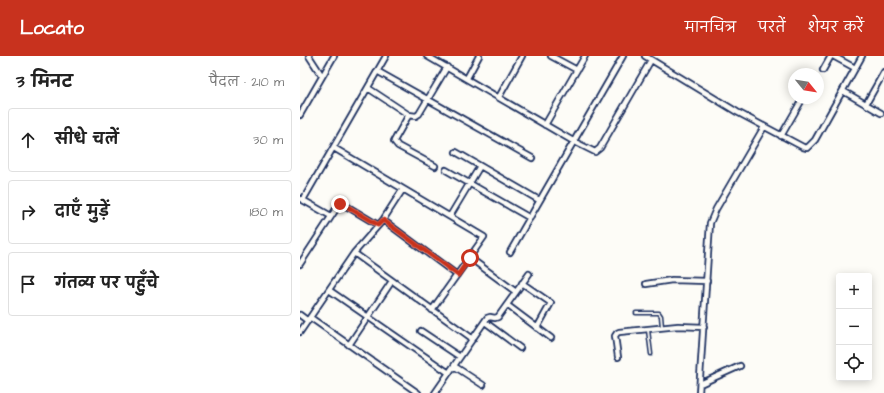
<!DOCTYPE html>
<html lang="hi">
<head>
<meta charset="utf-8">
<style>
  body { margin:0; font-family:"Architects Daughter","Playpen Sans Deva",sans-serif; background:#f2f2f2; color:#222 }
  .controls { position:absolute; right:12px; bottom:12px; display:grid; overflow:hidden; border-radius:4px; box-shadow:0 2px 10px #0003 }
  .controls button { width:36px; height:36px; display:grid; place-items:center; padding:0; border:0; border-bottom:1px solid #e0e0e0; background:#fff; color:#222; font:20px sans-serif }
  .compass { position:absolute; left:488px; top:12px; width:36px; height:36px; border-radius:50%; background:#fff; box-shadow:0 2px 10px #0003; rotate:120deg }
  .stop { position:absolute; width:12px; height:12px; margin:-9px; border:3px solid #c8321e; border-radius:50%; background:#fff }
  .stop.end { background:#c8321e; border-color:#fff; box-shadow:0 1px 4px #0008 }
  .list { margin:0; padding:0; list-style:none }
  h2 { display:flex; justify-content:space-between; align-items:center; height:52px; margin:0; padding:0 16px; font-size:17px }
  h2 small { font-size:13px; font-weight:400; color:#767676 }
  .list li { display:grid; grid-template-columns:26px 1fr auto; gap:12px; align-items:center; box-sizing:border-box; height:64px; margin:0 8px 8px; padding:0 8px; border:1px solid #e0e0e0; border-radius:4px }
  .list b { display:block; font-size:15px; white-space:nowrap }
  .list em { font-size:13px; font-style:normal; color:#767676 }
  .icon { flex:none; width:22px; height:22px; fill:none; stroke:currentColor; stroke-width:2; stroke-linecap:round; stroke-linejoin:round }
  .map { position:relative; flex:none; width:584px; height:337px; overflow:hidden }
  header { display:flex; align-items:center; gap:24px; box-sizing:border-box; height:56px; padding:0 20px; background:#c8321e; color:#fff }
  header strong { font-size:19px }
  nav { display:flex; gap:22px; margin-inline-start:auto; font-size:14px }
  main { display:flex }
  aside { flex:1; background:#fff }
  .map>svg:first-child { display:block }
</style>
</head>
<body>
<header>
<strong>Locato</strong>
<nav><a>मानचित्र</a><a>परतें</a><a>शेयर करें</a></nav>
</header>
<main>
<aside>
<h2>3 मिनट<small>पैदल · 210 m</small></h2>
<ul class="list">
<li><svg class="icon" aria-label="ahead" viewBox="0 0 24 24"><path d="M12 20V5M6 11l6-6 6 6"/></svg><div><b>सीधे चलें</b></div><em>30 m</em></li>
<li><svg class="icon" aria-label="right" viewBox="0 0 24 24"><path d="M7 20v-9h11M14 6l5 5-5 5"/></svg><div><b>दाएँ मुड़ें</b></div><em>180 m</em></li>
<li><svg class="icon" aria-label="arrive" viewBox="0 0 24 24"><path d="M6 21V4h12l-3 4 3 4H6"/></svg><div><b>गंतव्य पर पहुँचे</b></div></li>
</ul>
</aside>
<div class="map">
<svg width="584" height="337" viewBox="0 0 584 337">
  <rect width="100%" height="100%" fill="#fdfcf7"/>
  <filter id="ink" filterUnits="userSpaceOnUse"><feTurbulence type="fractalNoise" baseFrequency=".025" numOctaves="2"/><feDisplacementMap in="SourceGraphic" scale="8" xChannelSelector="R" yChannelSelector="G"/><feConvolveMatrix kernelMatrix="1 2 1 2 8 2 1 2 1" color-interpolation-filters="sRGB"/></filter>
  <g filter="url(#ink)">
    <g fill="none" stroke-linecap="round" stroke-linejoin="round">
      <defs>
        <path id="service" d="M336 257H359L361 260 362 271
          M348 274 351 298"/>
        <path id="minor" d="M9 0 22 20
          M127 0 273 85 295 96 300 92 351 4
          M251 0 277 14
          M345 0 437 56 503 91 507 92 515 84 562 0
          M533 0 555 12
          M523 14 531 0
          M77 15 232 102
          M167 22 179 0
          M68 32 109 59
          M543 35 581 57
          M199 41 222 0
          M566 48 584 16
          M0 59 34 0
          M245 69 285 0
          M481 80 503 42
          M34 92 184 181 132 254
          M156 96 239 144
          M135 110 98 90 94 85 107 62 109 59 116 60 119 58 147 11
          M146 114 230 162
          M1 143 31 160
          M3 144 86 0
          M150 160 180 110
          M83 164 157 219
          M210 196 323 0
          M54 197 173 283
          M170 202 216 236
          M0 208 40 147 43 148 78 169
          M222 227 251 247 237 272
          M346 228 372 224 407 225
          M29 234 149 317
          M207 249 251 282
          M0 259 8 265
          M11 262 118 337
          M185 266 220 292
          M121 275 160 301
          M0 276 54 197 83 164 103 133
          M49 289 92 225
          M318 301 315 280 317 277 319 276 378 270 404 271
          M154 310 183 329
          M400 328 440 310
          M135 337 187 262 190 261 195 262 198 261 229 218
          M399 337 410 167 416 153 464 71"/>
      </defs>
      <!-- service casing -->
      <use href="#service" stroke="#1b2f5e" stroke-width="5"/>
      <!-- minor casing -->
      <use href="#minor" stroke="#1b2f5e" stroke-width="8"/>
      <!-- service -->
      <use href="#service" stroke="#fdfcf7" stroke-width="2"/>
      <!-- minor -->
      <use href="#minor" stroke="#fdfcf7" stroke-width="4.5"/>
    </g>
  </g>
  <g fill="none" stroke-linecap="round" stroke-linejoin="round" filter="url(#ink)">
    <!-- route -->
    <path stroke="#c8321e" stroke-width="5" d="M40 148H43L78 169 83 164 158 219 170 202"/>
  </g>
</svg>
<div class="controls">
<button>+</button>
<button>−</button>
<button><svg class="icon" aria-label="locate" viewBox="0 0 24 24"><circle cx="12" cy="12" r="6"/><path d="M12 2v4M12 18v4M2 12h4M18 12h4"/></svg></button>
</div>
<svg class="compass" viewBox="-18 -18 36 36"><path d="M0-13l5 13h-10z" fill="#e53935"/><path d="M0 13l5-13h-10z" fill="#767676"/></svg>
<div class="stop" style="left:170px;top:202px"></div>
<div class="stop end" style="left:40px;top:148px"></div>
</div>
</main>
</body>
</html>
